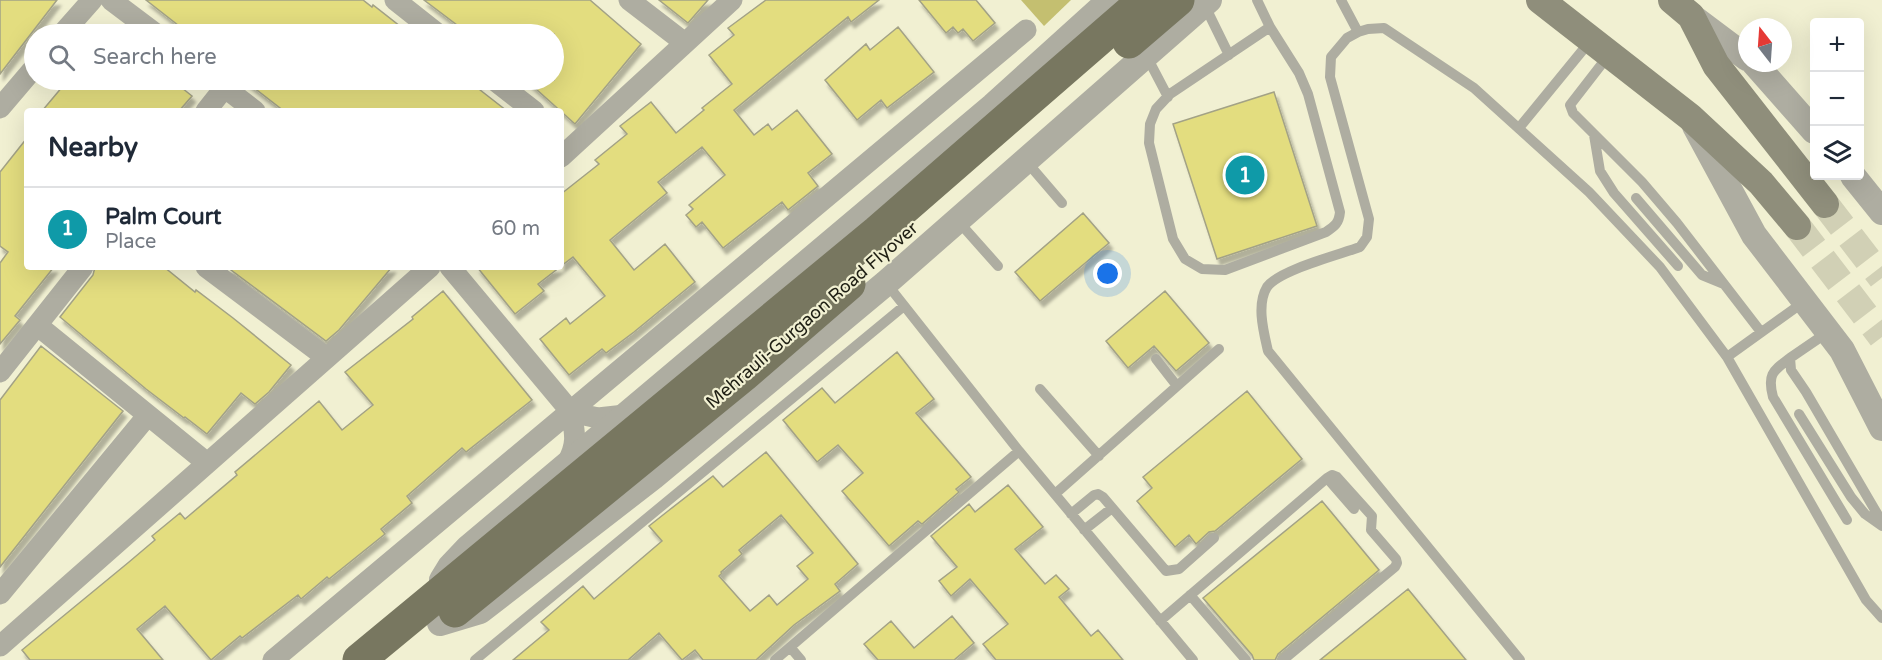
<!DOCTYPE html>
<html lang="en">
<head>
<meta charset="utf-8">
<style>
  body { margin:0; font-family:"Varela Round",sans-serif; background:#f2f2f3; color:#1f2937 }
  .controls { position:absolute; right:18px; top:18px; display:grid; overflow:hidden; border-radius:6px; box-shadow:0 6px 24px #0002 }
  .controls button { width:54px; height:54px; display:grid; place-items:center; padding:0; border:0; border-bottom:2px solid #e0e1e3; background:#fff; color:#1f2937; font:30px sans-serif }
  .compass { position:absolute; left:1738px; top:18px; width:54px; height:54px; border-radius:50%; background:#fff; box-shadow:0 6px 24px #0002; rotate:343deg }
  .you { position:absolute; left:1108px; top:274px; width:21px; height:21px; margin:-15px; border:4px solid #fff; border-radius:50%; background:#1a73e8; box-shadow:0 0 0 9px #1a73e833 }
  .badge { display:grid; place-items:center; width:39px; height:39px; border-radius:50%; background:#0b8043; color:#fff; font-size:20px; font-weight:700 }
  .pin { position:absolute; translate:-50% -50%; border:3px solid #fff; box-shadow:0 2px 6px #0006 }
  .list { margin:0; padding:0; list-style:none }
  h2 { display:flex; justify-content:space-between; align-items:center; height:78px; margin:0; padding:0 24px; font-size:26px }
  h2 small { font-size:20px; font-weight:400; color:#747a83 }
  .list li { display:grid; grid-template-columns:39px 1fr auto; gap:18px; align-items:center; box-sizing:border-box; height:84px; padding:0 24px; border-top:2px solid #e0e1e3 }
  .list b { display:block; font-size:22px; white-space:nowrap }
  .list p { margin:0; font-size:20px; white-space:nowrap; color:#747a83 }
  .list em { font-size:20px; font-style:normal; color:#747a83 }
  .icon { flex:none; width:33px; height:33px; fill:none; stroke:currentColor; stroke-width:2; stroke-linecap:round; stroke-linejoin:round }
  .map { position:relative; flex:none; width:1882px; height:660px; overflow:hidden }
  .search { position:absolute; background:#fff; box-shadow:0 6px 24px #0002; left:24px; top:24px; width:540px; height:66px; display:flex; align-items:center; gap:15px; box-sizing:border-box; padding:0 21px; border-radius:33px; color:#747a83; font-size:22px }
  .panel { position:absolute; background:#fff; box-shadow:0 6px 24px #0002; left:24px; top:108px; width:540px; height:162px; border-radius:6px }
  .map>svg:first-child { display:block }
</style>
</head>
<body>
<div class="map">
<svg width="1882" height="660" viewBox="0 0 1882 660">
  <defs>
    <filter id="shadow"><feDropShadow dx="3.5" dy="6" stdDeviation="1.5" flood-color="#0004"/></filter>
  </defs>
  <rect width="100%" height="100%" fill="#f1f0d2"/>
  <!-- green -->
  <path fill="#c4bf70" d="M1021 0H1071L1044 26Z"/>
  <!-- building -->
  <path fill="#e3dd7f" stroke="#a3a286" stroke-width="1.5" fill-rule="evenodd" filter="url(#shadow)" d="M0 0H57L0 74Z
    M146 0H363L372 7 373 5 410 34H178L183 29Z
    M424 0H590L641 44 575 124 526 80H554V34H469Z
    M659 0H708L688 23Z
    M766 0H879L851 22 848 17 734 110 754 135 768 124 772 130 797 110 832 154 808 173 818 186 788 210 782 202 723 248 702 222 696 227 686 215 693 209 689 205 725 175 702 147 658 182 667 193 610 240 634 270 665 244 695 282 634 332 606 353 602 349 569 375 540 339 566 318 570 324 605 296 573 257 561 266V194L599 164 595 160 627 134 620 126 651 102 676 133 704 110 702 108 732 84 709 55 734 35 728 28Z
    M919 0H976L995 23 973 41 963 29 958 33 953 27 946 33Z
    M898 27 934 72 887 108 881 100 857 120 825 80 866 44 870 50Z
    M68 80H172L192 96 179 111H42Z
    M244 80H481L475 86 507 111H284Z
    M1274 92 1317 226 1217 259 1173 124Z
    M27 138V267H54L15 316 20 320 0 344V263L8 252 0 246V172Z
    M1083 213 1109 243 1040 301 1015 272Z
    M95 267H164L195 292 196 290 233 318 291 365 269 392 255 404 241 393 207 434 185 417 184 418 146 389 60 317 93 275Z
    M227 267H392L339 330 326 341Z
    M477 267H560L538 284 544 291 515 314Z
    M443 291 532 400 466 452 462 448 407 496 412 503 381 529 385 534 329 579 327 577 301 599 298 595 242 638 240 636 211 660 165 606 137 629 163 660H30L22 650 129 562 155 540 152 536 180 513 185 519 237 475 235 472 319 401 342 430 373 405 345 372 413 319 412 317Z
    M1165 291 1209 343 1176 371 1154 346 1128 368 1106 341Z
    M41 346 123 411 0 567V400Z
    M897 352 934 399 916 413 971 477 956 489 959 492 922 524 918 521 889 546 842 491 863 473 838 445 817 462 783 420 822 388 835 403Z
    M1247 391 1302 459 1215 531 1209 532 1196 544 1189 535 1175 547 1137 501 1152 488 1143 477Z
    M766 452 858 564 835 584 840 591 794 625 756 660H703L695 650 682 660 659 633 628 660H513L549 630 541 622 583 586 594 599 662 541 649 526 668 511 713 476 723 487ZM781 515 813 553 797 566 808 579 777 605 769 595 750 611 719 576 722 573 721 572 742 554 739 550Z
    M1008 485 1043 527 1015 549 1045 584 1056 575 1069 589 1059 597 1091 636 1098 630 1123 660H996L983 644 1008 624 970 579 951 596 939 581 957 567 931 536 969 504 975 512Z
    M1322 501 1379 570 1278 654 1275 660H1254L1252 655 1203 598Z
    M1408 589 1466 660H1320Z
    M952 616 974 643 954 660H878L864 644 891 621 914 648Z"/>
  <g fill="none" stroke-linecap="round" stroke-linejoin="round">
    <!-- secondary-tunnel -->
    <path stroke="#d1d0b5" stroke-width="28" stroke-dasharray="28 14" stroke-linecap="butt" d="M1825 204 1882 278
      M1797 226 1882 337"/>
    <!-- service -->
    <path stroke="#aeada1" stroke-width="10" d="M1257 0 1270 27 1299 73 1308 94 1340 212C1339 223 1335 226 1326 232L1225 270 1202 269 1185 259 1173 239 1149 143 1150 124 1156 109 1170 94 1270 27
      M1341 0 1358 32
      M1204 4 1229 55
      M1146 55 1168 97
      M1608 56 1570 105 1573 113 1642 182 1677 223 1761 332
      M1519 128 1591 40
      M1594 135 1600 171 1614 193 1678 266
      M1026 161 1062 203
      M1636 198 1702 275 1724 284
      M958 221 998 266
      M887 284 1019 451 1193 660
      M1828 332 1790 358 1791 370 1806 392 1882 522
      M1727 357 1805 301
      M1790 358C1773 371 1767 374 1773 397L1847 520
      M1156 359 1177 386
      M1040 389 1099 456
      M1799 414 1851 497 1865 514 1882 526
      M1327 478 1354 509
      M1055 494 1219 349
      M1071 514 1094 495 1098 494 1103 497 1166 571 1179 569 1214 538
      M1084 530 1112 508
      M1190 595 1246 660
      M1160 621 1327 478 1332 475 1337 477 1372 516 1371 530 1396 559 1397 563 1395 567 1283 660
      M790 647 801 660
      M475 660 904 306
      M775 660 1019 451
      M1520 660 1268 351C1264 333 1256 305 1267 287 1279 270 1338 255 1360 247L1367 237 1369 219 1330 77 1331 57 1347 38 1358 32 1368 29 1384 28 1474 88 1589 192 1660 267 1727 357 1866 600 1882 618"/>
    <!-- minor -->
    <path stroke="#aeada1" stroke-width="21" d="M111 0 156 34
      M395 0 438 34
      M629 0 685 43
      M62 34 92 0
      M215 80 255 111
      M494 80 534 111
      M0 108 34 68
      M206 111 225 87
      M561 157 732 0
      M206 267 327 358
      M450 267 571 412C575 433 578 444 567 463
      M37 325 207 463
      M0 372 83 267
      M571 412 598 418 625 415
      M0 594 148 415
      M0 646 430 267
      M273 660 1026 30"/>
    <!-- tertiary -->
    <path stroke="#aeada1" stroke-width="26" d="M1691 16 1747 58
      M1754 63 1814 131
      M1695 126 1754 235 1842 350 1882 428
      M1853 176 1882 212
      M442 580 450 567 468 548 993 106 1110 0
      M440 623 480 611 653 477 886 283 1209 0"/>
    <!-- secondary -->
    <path stroke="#8f8e7b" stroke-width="28" d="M1540 0 1690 117 1761 183 1797 226
      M1672 0 1691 16 1716 65 1825 204"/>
    <!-- primary -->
    <path stroke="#787760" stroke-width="33" d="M1129 42 1178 0
      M455 611 744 375 849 284
      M359 660 877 232 1144 0"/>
  </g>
  <g text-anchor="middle" stroke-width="4.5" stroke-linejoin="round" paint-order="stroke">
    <!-- street labels -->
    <g font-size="18" fill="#1e1e13" stroke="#f1f0d2">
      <text transform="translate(812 315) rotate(-41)" y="6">Mehrauli-Gurgaon Road Flyover</text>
    </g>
  </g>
</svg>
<div class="controls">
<button>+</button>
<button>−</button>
<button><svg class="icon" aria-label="layers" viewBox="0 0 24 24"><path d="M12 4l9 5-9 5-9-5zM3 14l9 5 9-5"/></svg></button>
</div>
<svg class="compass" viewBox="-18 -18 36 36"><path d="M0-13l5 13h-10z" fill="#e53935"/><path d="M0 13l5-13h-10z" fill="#747a83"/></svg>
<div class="you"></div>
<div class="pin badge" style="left:1245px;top:175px;background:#0f9aa8">1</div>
<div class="search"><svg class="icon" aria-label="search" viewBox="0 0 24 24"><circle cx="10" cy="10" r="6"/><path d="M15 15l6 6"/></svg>Search here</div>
<section class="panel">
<h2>Nearby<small></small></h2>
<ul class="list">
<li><span class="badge" style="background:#0f9aa8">1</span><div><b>Palm Court</b><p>Place</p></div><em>60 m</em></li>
</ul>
</section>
</div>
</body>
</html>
